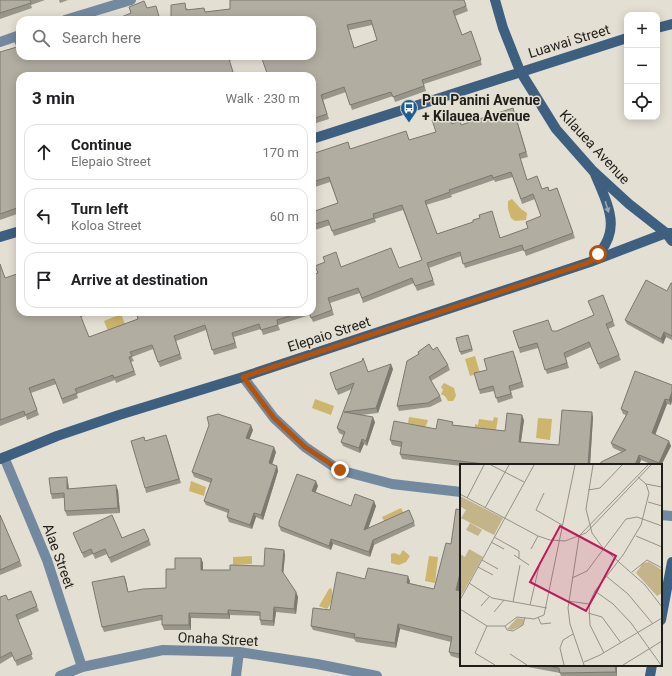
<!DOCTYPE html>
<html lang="en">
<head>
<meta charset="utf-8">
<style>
  body { margin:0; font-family:Roboto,sans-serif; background:#f6f6f6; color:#202124 }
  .controls { position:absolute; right:12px; top:12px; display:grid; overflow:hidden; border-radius:8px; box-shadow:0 2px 10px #0003 }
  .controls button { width:36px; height:36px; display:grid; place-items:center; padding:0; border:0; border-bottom:1px solid #e0e0e0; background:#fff; color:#202124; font:20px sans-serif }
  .stop { position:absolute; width:12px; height:12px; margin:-9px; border:3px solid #b45309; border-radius:50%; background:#fff }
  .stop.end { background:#b45309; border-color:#fff; box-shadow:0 1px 4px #0008 }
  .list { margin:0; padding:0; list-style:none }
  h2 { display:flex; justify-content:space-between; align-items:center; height:52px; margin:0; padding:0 16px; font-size:17px }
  h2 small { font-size:13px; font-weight:400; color:#757577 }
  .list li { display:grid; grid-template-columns:26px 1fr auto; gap:12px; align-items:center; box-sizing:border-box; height:56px; margin:0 8px 8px; padding:0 8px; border:1px solid #e0e0e0; border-radius:12px }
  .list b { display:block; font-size:15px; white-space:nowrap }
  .list p { margin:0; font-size:13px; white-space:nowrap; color:#757577 }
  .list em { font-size:13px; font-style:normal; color:#757577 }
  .icon { flex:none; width:22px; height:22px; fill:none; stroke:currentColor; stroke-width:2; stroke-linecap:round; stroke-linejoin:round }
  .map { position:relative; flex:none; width:672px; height:676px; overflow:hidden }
  .search { position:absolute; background:#fff; box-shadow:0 2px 10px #0003; left:16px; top:16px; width:300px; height:44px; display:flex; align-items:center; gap:10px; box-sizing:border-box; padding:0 14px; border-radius:12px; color:#757577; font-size:15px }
  .panel { position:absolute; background:#fff; box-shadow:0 2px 10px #0003; left:16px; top:72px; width:300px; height:244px; border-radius:12px }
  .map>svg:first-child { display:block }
</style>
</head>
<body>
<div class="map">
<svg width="672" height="676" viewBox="0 0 672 676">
  <rect width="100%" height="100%" fill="#e3dfd2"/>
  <!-- water -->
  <path fill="#cdb56c" d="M512 199 521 209 527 213 526 220 515 221 511 218 508 209V201Z
    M121 314 125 324 108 331 104 321Z
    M475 356 480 373 470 376 465 359Z
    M444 383 454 388 456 396 453 401H448L445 396 441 394 443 390 441 387Z
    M315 399 334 406 331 415 312 408Z
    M409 417 428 420 425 428 408 423Z
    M494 417 498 418 496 430 475 427V424L478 425 479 419 493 421Z
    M538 418 552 419 550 440 536 438Z
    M191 481 206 487 204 496 189 491Z
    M401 508 404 514 385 523 382 517Z
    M403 550 410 556 406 562 399 565 391 563V554L394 553 400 555Z
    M252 556V564L233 565V557Z
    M429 556 438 557 435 583 425 581Z
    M331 588C334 594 331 605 327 609L319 606 329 589Z"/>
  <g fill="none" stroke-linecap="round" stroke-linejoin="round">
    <!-- street -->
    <path stroke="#7289a0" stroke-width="10" d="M65 20 131 0
      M0 42 20 35
      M243 377 274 418 305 447 339 470 392 484 461 492
      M4 457 47 560 82 667
      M661 515 672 516
      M60 676 82 667 163 650 239 652 317 664 377 676
      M236 676 239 652"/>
    <!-- secondary -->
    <path stroke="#3e6080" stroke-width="10" d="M495 0 503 28 520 71 556 129 593 171 629 204 666 233 672 241
      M657 28 672 24
      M312 139 627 38
      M0 237 20 231
      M593 260C623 231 609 208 595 174
      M0 459 57 436 119 415 243 377 590 262 666 233H672
      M661 620 672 562
      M650 676 652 665"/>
  </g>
  <!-- wall -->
  <path fill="#98958a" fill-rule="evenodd" d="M0 0H45L31 5 32 8 0 19Z
    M59 0H68L60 3Z
    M464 0 468 11 455 16 462 35 471 31 482 65 424 84 426 91 395 102 393 96 352 110 346 92 323 100 329 119 313 124 312 122V56L171 20 187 8 188 10 205 12 230 9ZM372 25 377 40 354 48 349 30Z
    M17 47 20 56H243L229 61 234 76H20V213L0 220V52Z
    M515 113 528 157 520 159 527 180 542 189 549 191 557 188 575 238 526 256 524 250 465 268 461 256 429 268 435 285 417 291 414 283 363 303 360 293 330 303 334 315 313 322 310 315 278 325 280 330 263 335 261 329 234 337 237 348 214 355 206 330 176 341 182 359 160 367 153 349 132 357 134 361 131 362 136 375 116 383 115 380 77 394 78 398 63 404 56 384 31 393 39 415 27 420 26 416 0 426V264L5 278 20 312H95L81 317 89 337 138 319 136 312H312L342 267 399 268 422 260 403 210 375 219 376 222 334 236 330 225 312 231V204L315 211 338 203 330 182 312 188V154L409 140 436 132 453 124 461 125ZM513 177 522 204 535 199 541 216 528 228 501 238 480 218 473 222 437 234 426 205 452 197 451 195 494 180 495 182Z
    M672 283V340L666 337 663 344 627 324 625 320 667 291Z
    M603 295 615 326 608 329 621 360 600 369 591 347 566 358 569 368 547 374 538 348 520 353 513 331H557L594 315Z
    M468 335 473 351 461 355 456 338Z
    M433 350 448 365 450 370 431 381 440 396 442 401 430 407 399 411 397 406 418 354V352Z
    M515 356 524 387 511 391 513 398 498 403 494 391 480 394 479 390 487 370Z
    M393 369 378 413 361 415 375 422 367 446 364 444 360 453 343 446 341 442 343 435 339 433 337 428 352 389 338 395 330 373 368 372Z
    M672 385 671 405 667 404 655 434 671 446 661 465H653L641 460 639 465H600L622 452 613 448 611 443 626 415 623 414 621 409Z
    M593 417 590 465H461V466L402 459 400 454 401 447 392 445 390 440 454 425 505 431 524 420 521 442 559 445Z
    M253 430 249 439 276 452 272 464 277 466 278 471 263 520 256 517 252 529 229 522 227 517 228 513 206 505 204 501 211 483 194 477 192 472Z
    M168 440 181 483 146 493 145 488V441Z
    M68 482 69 489 118 490 120 513 67 516 65 511 64 498 52 499 51 494Z
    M318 486 315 492 351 506H376L368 528 414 522 415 526 374 545 370 557 333 544 331 550 281 531 279 526Z
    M0 515 22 566 0 575Z
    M73 533 149 540 151 545 111 563 107 554 95 559 93 554 84 558Z
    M284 550 285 555 283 574 296 592 298 597 296 614 276 612 274 626 261 625 260 620V616L230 615V619L191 618V630H164L162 625V620L104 632 102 627 124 576 126 581 128 592 166 588 175 569 201 558 203 563V570H230L264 566Z
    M365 579 410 581 409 583 434 589 461 581 459 590 461 591V659L451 656 449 652 451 642 400 629 396 648 356 642 354 639 313 630 311 626 330 610Z
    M31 591 39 611 18 620 33 659 17 666 13 656 0 664V597L8 600Z
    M517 665H617V676H561L560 673Z"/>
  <!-- shaded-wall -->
  <path fill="#7c7971" d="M664 332 666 337 663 344 661 339Z
    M391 364 393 369 378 413 376 408Z
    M672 392V401L671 405 669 400Z
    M665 399 667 404 654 438 652 433Z
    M592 412 593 417 590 465H588Z
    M522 415 524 420 520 447 519 442Z
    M373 417 375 422 367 446 366 441Z
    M251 425 253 430 248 443 246 438Z
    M362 439 364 444 360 453 359 448Z
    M669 441 671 446 661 466V465H659V463Z
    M274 447 276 452 271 468 269 463Z
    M639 455 641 460 639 465H635Z
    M277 466 278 471 263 520 261 515Z
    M67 477 68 482 69 494 67 489Z
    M316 481 318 486 314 496 312 491Z
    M116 485 118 490 120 513 118 508Z
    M374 501 376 506 366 535 364 530Z
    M254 513 256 517 252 529 250 525Z
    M331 539 333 544 331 550 329 546Z
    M373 540 374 545 370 557 369 552Z
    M284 550 285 555 283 576 282 571Z
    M201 558 203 563V575L201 570Z
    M461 569V581L458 595 456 590Z
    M124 576 126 581 129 597 128 592Z
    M408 576 410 581 408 588 407 583Z
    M296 592 298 597 296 614 294 609Z
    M274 607 276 612 274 626 273 621Z
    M228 610 230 615V619L228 614Z
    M189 613 191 618V630L189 625Z
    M398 624 400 629 396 648 395 643Z
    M615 665H617V676L616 672Z"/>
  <!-- building -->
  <path fill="#b1ada1" stroke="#7c7971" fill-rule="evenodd" d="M0 0H30L31 3 0 13Z
    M230 0H464L466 6 453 11 462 35 471 31 481 60 422 80 424 86 393 97 391 92 350 105 344 87 321 95 327 114 312 119V76H268L261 56H312V20H171V5L185 3 186 10 204 8 205 12 230 9ZM371 20 377 40 354 48 347 25Z
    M144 1 147 8 156 6 160 20H114L131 13 129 7Z
    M93 17 94 20H83Z
    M20 40V56H228L233 72 221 76H20V207L0 214V52L17 47 15 42Z
    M513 108 526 152 519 154 527 180 537 176 542 189 548 187 549 191 557 188 573 233 524 251 522 245 463 264 460 252 427 263 433 280 415 286 412 278 362 298 358 288 328 298 332 310 311 318 309 312H312V275L318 273 315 266 325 262 323 257 336 252 341 267 391 248 399 268 422 260 402 205 373 214 374 218 332 231 328 220 312 225V204L315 211 338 203 329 177 312 182V154L348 142 350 149 406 131 409 140 436 132 432 120 449 115 452 124 460 121 461 125ZM511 172 521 199 533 194 541 216 526 222 528 228 500 238 492 211 479 215 480 218 473 220V222L437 234 425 201 450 192 449 190 492 175 493 178Z
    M0 264 5 278 20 273V312H79L89 337 138 319 136 312H303L277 320 278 325 261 330 259 324 232 333 235 343 212 350 205 325 174 336 180 354 158 362 152 345 130 352 132 356 129 357 134 371 114 378 113 375 75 389 77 393 62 399 54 379 29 388 37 410 25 415 24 411 0 420Z
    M646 280 667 291 671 283H672V336L664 332 661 339 625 320Z
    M603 295 613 321 606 324 619 355 598 364 589 342 564 353 567 363 545 370 537 343 519 348 513 331 548 320 552 331H557L594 315 588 301Z
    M468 335 472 349 460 352 456 338Z
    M429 344 433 350 437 347 448 365 429 377 440 396 428 403 397 406 407 361 419 354 418 352Z
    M513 351 522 382 509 386 511 394 496 398 493 386 479 390 474 373 487 370 484 359Z
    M363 358 368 372 391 364 376 408 344 412 373 417 366 441 362 439 359 448 341 442 345 432 337 428 354 383 336 390 330 373 362 361Z
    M635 371 672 385V392L669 400 665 399 652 433 669 441 659 463 639 455 635 465H600L601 462 626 450 611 443 628 412 621 409Z
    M562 410 592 412 588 465H493L400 454 402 442 390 440 394 421 436 429 438 419 453 422 452 425 505 431 507 413 522 415 519 442 559 445Z
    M218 414 251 425 246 438 274 447 269 463 277 466 261 515 254 513 250 525 227 517 229 510 204 501 212 479 192 472 209 425 207 417Z
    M166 435 179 479 145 488 131 441 144 437 145 441Z
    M297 474 316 481 312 491 351 506 355 494 374 501 364 530 409 510 414 522 373 540 369 552 331 539 329 546 279 526V522Z
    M67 477V489L116 485 118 508 65 511 64 493 51 494 49 478Z
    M456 509 461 510V569L456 590 461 591V654L449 652 452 637 398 624 395 643 354 637 355 634 311 626 313 608 330 610 337 572 365 579 368 568 408 576 407 583 434 589 446 543 451 544Z
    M0 515 20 561 0 570Z
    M112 515 122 538 144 529 149 540 109 558 105 549 93 554 91 549 82 553 73 533Z
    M265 548 284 550 282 571 296 592 294 609 274 607 273 621 260 620V612L228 610V614L189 613V625H162V615L102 627 92 582 124 576 128 592 143 589 166 588V569H175V558H201V570H230V565L264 566Z
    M31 591 37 606 16 615 32 654 15 661 11 652 0 658V597L6 595 8 600Z
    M541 665H615L616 672 560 673 559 668Z"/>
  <!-- one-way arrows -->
  <defs><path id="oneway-solid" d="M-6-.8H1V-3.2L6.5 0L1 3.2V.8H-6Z"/></defs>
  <use fill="#99a6ad" href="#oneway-solid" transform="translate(607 207) rotate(73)"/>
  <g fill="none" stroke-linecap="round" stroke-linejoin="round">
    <!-- route -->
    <path stroke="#b45309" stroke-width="5" d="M340 470 305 447 274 418 243 377 590 262 598 254"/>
  </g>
  <!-- icons -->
  <defs>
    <symbol id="bus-pin" viewBox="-11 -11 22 30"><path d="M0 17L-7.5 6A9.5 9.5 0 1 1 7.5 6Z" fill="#1d5d93" stroke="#e3dfd2"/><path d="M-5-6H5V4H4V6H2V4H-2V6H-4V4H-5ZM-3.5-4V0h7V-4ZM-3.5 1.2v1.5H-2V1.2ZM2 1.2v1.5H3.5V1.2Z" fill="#fff"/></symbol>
  </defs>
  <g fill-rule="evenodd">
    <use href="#bus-pin" x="399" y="98" width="20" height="27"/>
  </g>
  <g text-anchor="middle" stroke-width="3" stroke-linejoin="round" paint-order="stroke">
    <!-- street labels -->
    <g font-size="14" fill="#201e1a" stroke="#e3dfd2">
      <text transform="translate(569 41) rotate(-17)" y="5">Luawai Street</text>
      <text transform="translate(595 147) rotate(47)" y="5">Kilauea Avenue</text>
      <text transform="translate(329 334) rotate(-18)" y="5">Elepaio Street</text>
      <text transform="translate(59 556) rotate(70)" y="5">Alae Street</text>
      <text transform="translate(218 639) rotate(3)" y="5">Onaha Street</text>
    </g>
    <!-- poi labels -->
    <g font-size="14" font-weight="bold" fill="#201e1a" stroke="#e3dfd2" text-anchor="start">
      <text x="422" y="105">Puu Panini Avenue<tspan x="422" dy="16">+ Kilauea Avenue</tspan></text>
    </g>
  </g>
  <!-- overview -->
  <g transform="translate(460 464)">
    <rect width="202" height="202" fill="#e3dfd2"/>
    <path d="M0 32 43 54 34 71 1 54 6 46 0 42ZM10 59 22 66 18 72 6 66ZM9 85 23 93 0 134V90L5 93ZM189 98 202 106V129L197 132 176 109 183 99ZM57 154 64 155 63 161 52 166 47 165Z" fill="#c3b489"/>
    <path fill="none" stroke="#959288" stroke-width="1" d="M31 1 64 18M133 1 126 45 132 69 143 84 185 121 202 143M186 20 202 23M128 26 140 24 162 1M0 30 78 72 90 76 105 77 126 69 191 1M7 34 24 1M188 38 202 42M25 44 49 1M76 46 102 61M76 46 84 29M119 72 188 1M176 72 202 83M34 73 59 87V95M119 73 108 144 110 160 124 201M31 78 44 85M71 85 78 72M54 91 69 101M22 96 38 105M18 103 33 111M172 108 187 96 202 104M146 112 168 130 193 160M112 114 127 107 166 55 177 53 202 62M9 119 32 134 87 144M135 127 153 140 171 159 201 201M0 136 74 1M108 137 129 140M53 138 60 101M70 141 80 98M21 142 29 133M0 145 27 162H45L57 153 74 155 84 151 115 1M34 148 44 136M128 149 142 153 161 179M78 153 81 160 91 159M27 162 15 189 35 201M45 162 47 166 53 167 63 161 65 153M144 189 130 161 129 140 135 127 163 91 181 61 189 29 186 20 178 13M50 190 67 201M124 198 140 191 202 154M104 201 100 184 103 176 113 170M163 201 202 177"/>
    <path fill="#c2185b" fill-opacity="0.15" stroke="#c2185b" stroke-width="2" d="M100 62 156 92 126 147 70 118Z"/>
    <rect width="202" height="202" fill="none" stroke="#201e1a" stroke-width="2"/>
  </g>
</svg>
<div class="controls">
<button>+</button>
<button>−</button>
<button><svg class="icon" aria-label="locate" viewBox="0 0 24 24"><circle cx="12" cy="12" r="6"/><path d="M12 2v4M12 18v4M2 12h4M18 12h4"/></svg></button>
</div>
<div class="stop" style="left:598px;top:254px"></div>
<div class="stop end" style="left:340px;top:470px"></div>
<div class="search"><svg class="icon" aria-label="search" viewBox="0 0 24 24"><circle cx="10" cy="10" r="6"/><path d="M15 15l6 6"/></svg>Search here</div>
<section class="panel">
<h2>3 min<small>Walk · 230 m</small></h2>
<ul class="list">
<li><svg class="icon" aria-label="ahead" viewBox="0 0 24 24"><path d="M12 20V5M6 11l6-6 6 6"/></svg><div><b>Continue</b><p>Elepaio Street</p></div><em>170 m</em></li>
<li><svg class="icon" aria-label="left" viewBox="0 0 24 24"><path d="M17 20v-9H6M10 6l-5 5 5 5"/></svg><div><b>Turn left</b><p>Koloa Street</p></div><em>60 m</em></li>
<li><svg class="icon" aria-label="arrive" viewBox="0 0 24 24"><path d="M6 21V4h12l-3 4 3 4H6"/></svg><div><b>Arrive at destination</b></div></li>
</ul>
</section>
</div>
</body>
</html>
